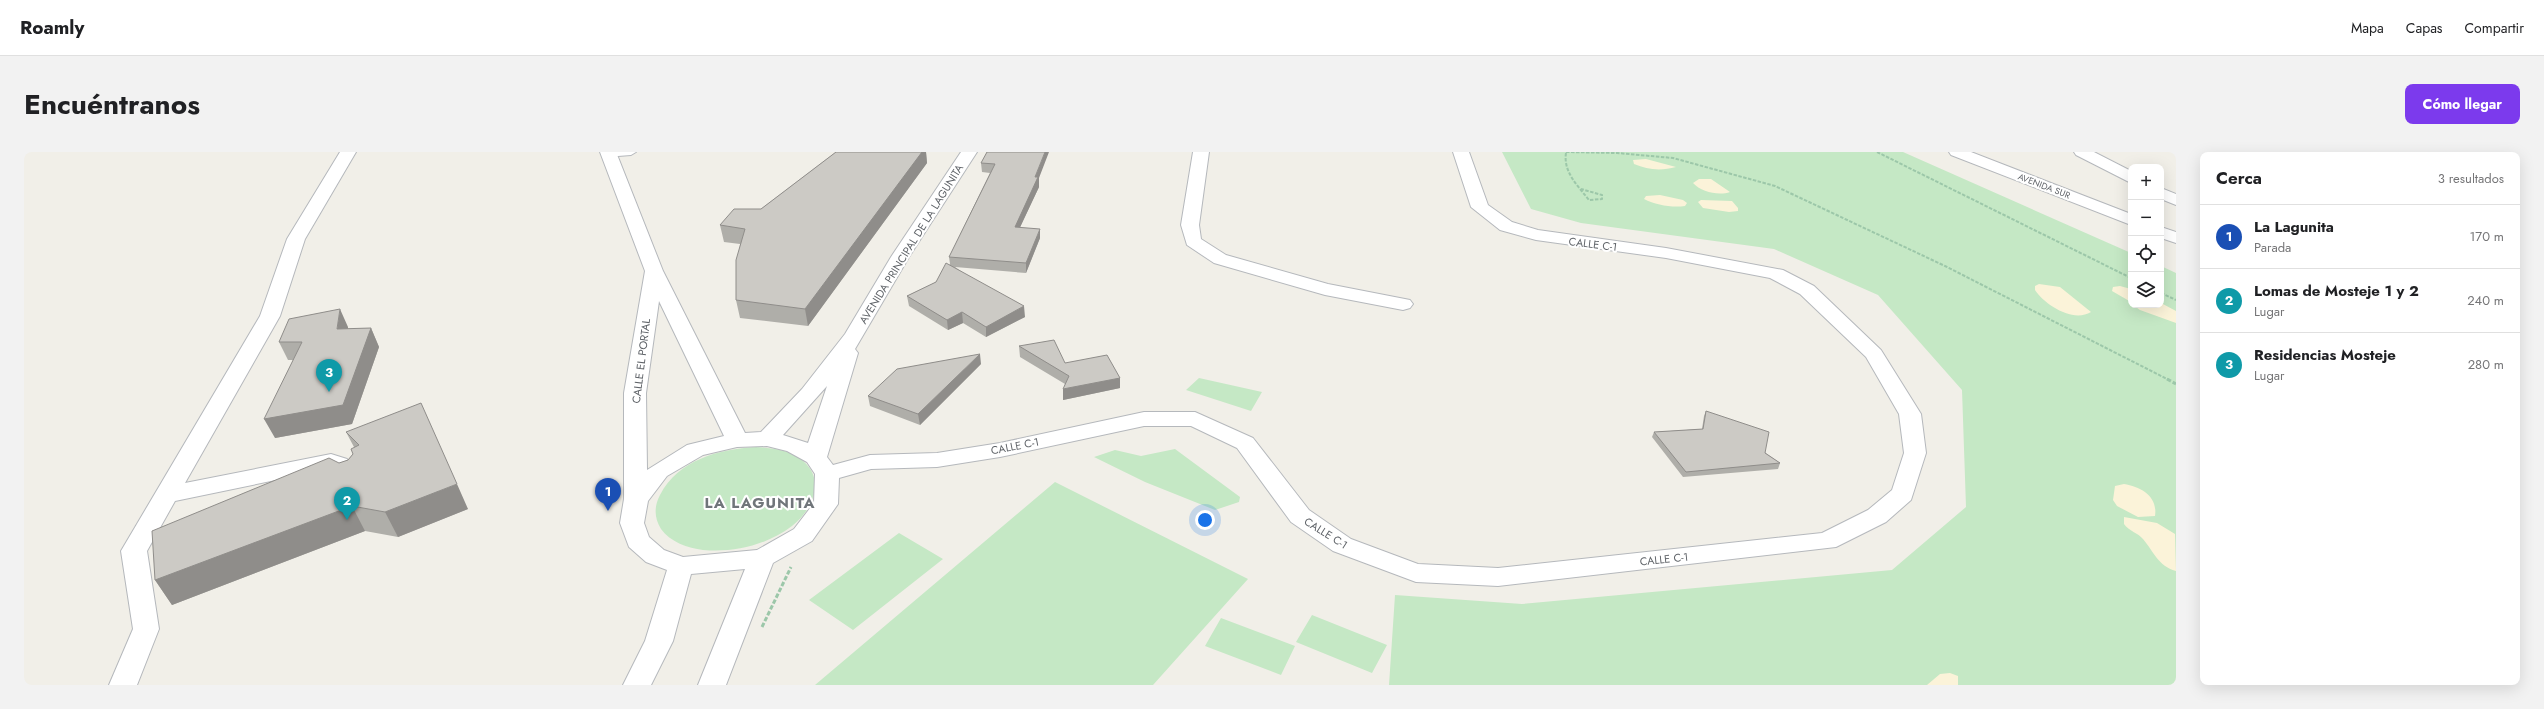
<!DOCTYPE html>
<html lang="es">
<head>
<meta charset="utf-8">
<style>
  body { margin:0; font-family:Jost,sans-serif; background:#f2f2f2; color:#202124 }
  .controls { position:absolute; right:12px; top:12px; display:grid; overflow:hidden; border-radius:8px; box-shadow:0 4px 16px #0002 }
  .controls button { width:36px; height:36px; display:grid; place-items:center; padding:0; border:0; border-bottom:1px solid #e0e0e0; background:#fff; color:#202124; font:20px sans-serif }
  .you { position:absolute; left:1181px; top:368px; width:14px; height:14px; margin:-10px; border:3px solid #fff; border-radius:50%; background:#1a73e8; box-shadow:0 0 0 6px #1a73e833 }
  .badge { display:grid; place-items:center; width:26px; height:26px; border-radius:50%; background:#7c3aed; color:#fff; font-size:13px; font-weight:700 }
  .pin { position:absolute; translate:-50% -33px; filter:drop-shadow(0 1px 2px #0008) }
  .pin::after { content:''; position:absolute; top:21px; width:14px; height:12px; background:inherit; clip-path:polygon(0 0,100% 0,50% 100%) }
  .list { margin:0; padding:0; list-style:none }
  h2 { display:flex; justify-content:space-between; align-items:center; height:52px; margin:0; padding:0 16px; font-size:17px }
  h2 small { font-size:13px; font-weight:400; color:#757577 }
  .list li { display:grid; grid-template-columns:26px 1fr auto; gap:12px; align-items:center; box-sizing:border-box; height:64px; padding:0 16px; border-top:1px solid #e0e0e0 }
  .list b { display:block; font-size:15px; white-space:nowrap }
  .list p { margin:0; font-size:13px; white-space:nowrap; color:#757577 }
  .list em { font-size:13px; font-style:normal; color:#757577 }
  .icon { flex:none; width:22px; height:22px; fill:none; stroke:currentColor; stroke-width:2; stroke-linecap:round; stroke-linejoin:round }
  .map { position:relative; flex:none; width:2152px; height:533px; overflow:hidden; border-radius:8px }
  header { display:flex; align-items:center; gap:24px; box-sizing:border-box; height:56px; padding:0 20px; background:#fff; border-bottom:1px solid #e0e0e0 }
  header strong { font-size:19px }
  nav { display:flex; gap:22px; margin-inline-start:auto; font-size:14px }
  .intro { display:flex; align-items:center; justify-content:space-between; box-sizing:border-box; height:96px; padding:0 24px }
  h1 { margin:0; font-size:28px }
  .button { padding:10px 18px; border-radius:8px; background:#7c3aed; color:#fff; font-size:14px; font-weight:700 }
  main { display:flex; gap:24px; padding:0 24px }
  aside { flex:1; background:#fff; border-radius:8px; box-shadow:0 4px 16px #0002 }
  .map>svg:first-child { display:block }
</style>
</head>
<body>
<header>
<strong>Roamly</strong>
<nav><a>Mapa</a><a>Capas</a><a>Compartir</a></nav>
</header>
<div class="intro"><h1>Encuéntranos</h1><a class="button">Cómo llegar</a></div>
<main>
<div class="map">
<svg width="2152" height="533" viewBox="0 0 2152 533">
  <rect width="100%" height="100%" fill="#f1efe8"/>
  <!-- green -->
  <path fill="#c5e8c5" d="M1478 0H1879L2107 101V153H2137V114L2152 121V533H1365L1371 443 1498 452 1868 418 1942 355 1938 238 1854 143 1750 97 1557 71 1507 57Z
    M1175 226 1238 240 1227 259 1162 238Z
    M732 295C747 296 762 297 775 306 803 324 790 357 768 374 743 393 710 401 679 398 664 396 646 390 637 377 630 366 630 354 636 343 654 308 695 297 732 295Z
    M1151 297 1216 345 1215 350 1191 358 1121 330 1070 305 1091 298 1117 304Z
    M1031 330 1224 427 1129 533H791Z
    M875 381 919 407 829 478 785 448Z
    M1288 463 1363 493 1348 521 1272 490Z
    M1197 466 1271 494 1257 523 1181 494Z"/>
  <!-- sand -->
  <path fill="#fbf3d9" d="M1622 7 1652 15C1637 19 1624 18 1610 12L1609 8Z
    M1675 27H1687L1706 40C1695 44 1677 40 1669 31Z
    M1636 43 1659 48 1663 51 1661 54C1648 56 1632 53 1620 47L1622 44Z
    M1677 48 1708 49 1714 56V59L1705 60 1679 56 1674 50Z
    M2015 132 2036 135 2067 160C2049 171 2021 153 2011 138V134Z
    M2096 134 2107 137V150L2088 139 2089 135Z
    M2137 151 2152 159V171L2116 158 2109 153Z
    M2100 332C2117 335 2134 344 2131 364L2114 365 2093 354 2089 348 2091 334Z
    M2100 365 2133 371 2151 382 2152 419C2134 414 2130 400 2119 387 2114 381 2105 379 2100 372Z
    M1926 521 1934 524V533H1903L1916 522Z"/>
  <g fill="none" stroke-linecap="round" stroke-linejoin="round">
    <defs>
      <path id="lane" d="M584 0H612L607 3 581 5V1Z"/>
      <path id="street" d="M316 0H332L281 87 256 164 161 331 307 302 323 307 327 312 323 317 315 319 305 317 151 349 123 399 135 477 113 533H85L109 477 97 399 236 164 263 87Z
        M576 0H592L639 119 721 281 737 280 778 237 821 182 867 105 937 0H953L885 105 831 197 834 201 803 305 809 313 846 303 913 301 976 291 1120 260H1171L1229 286 1285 358 1327 387 1394 412 1474 416 1798 381 1844 358 1868 338 1880 301 1875 262 1842 205 1776 142 1746 126 1642 106 1512 88 1476 78 1447 55 1429 0H1445L1464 53 1488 70 1514 78 1642 96 1759 118 1790 134 1857 198 1897 262 1902 301 1887 348 1862 370 1812 395 1474 434 1392 430 1309 399 1267 370 1213 296 1167 274H1120L976 305 913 315 847 317 815 326 814 352 788 389 749 411 702 533H674L721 417 667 422 649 489 627 533H599L621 489 643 418 622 410 605 395 596 371 600 347V241L621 119ZM635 149 700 284 663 293 623 318 622 241ZM803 234 784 291 759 283ZM743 294 763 299 783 310 791 322 790 351 770 377 733 398 659 405 640 398 625 385 620 371 624 349 643 324 679 303 713 295Z
        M1169 0H1185L1175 73 1177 87 1202 103 1304 132 1386 148 1389 152 1386 156 1379 158 1301 143 1190 111 1163 93 1157 73Z
        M1925 0H1947L2107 62V73L1927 3Z
        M2050 0H2070L2107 19V31L2052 3Z
        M2137 36 2152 42V53L2137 47Z
        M2137 75 2152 80V91L2137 86Z"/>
    </defs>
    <!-- lane casing -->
    <use href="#lane" stroke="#b5b8bc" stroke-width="2"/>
    <!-- street casing -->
    <use href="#street" stroke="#b5b8bc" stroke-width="2"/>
    <!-- path-far1 -->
    <path stroke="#9cc7a9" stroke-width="2" stroke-dasharray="3.5 1.5" stroke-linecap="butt" d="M1542 0 1593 1 1649 6 1751 34 1921 114 2145 228
      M1853 0 2107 126
      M1542 1C1539 20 1554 34 1565 48L1578 47V43L1557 37
      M2137 141 2152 148"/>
    <!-- path -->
    <path stroke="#9cc7a9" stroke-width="3" stroke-dasharray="4.5 2" stroke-linecap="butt" d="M2143 227 2152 232
      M738 475 767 415"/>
    <!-- lane -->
    <use href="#lane" fill="#fff" fill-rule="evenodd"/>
    <!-- street -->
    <use href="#street" fill="#fff" fill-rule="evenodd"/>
  </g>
  <!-- wall -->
  <path fill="#afaea9" d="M812 0H902L903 11 784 174 716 166 712 148 716 92 700 90 696 73 737 57Z
    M963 0 1015 26V35L996 75 1016 86 1002 121 931 115 1001 165 962 185 939 171 924 178 885 154 883 144 912 130 926 112 925 105 966 21 958 20 957 11Z
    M324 175V177L347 176 355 195 328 272 251 286 269 208H264L255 190Z
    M995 194 1041 211 1096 226V236L1039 248 1041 232 996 205Z
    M957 212 896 273 846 254 844 244Z
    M1682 259 1756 311 1754 317 1659 325 1628 285 1630 280 1678 277 1680 264Z
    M322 280 444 357 374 385 341 379 148 453 131 428 315 311 324 308 329 302 330 295Z"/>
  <!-- shaded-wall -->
  <path fill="#8f8d8a" d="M893 0H902L903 11 784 174 781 157Z
    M1021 0H1025L1015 26V35L992 84 991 75Z
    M1016 77V86L1002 121V111Z
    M1000 154 1001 165 962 185V175Z
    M316 157 324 175 322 195 313 177Z
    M938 160 939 171 924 178 923 168Z
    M347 176 355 195 328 272 251 286 240 267Z
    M956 202 957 212 896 273 894 262Z
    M1096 226V236L1039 248V237Z
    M433 332 444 357 374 385 361 360Z
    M328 354 341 379 148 453 131 428Z"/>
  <!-- building -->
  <path fill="#cccac5" stroke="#8f8d8a" d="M812 0H898L781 157 712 148V108L721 77 696 73 710 57H737Z
    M963 0H1021L1011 25H1014L991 75 1016 77 1002 111 925 105 971 12 957 11Z
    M922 111 1000 154 962 175 938 160 923 168 883 144 912 130Z
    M316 157 313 177 347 176 319 253 240 267 278 190H255L265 167Z
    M1030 188 1041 211 1083 203 1096 226 1039 237 1045 224 995 194Z
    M956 202 894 262 844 244 873 217Z
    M397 251 433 332 361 360 328 354 131 428 128 379 305 306 315 311 324 308 329 302 327 297 335 293 322 280Z
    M1682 259 1745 280 1741 301 1756 311 1662 320 1630 280 1679 277Z"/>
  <g text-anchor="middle" stroke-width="4" stroke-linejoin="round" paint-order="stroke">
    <!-- far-street labels -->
    <g font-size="9" fill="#5f6368" stroke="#fff">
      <text transform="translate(2020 34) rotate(21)" y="3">AVENIDA SUR</text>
    </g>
    <!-- street labels -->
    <g font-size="11" fill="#5f6368" stroke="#fff">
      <text transform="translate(887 92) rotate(-58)" y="4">AVENIDA PRINCIPAL DE LA LAGUNITA</text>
      <text transform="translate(1569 92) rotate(7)" y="4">CALLE C-1</text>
      <text transform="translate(617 209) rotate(-83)" y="4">CALLE EL PORTAL</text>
      <text transform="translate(991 294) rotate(-11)" y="4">CALLE C-1</text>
      <text transform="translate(1302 381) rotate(32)" y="4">CALLE C-1</text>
      <text transform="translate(1640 407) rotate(-6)" y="4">CALLE C-1</text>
    </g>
    <!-- district labels -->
    <g font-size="15" font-weight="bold" letter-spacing="1" fill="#70757a" stroke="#fff">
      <text x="736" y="356">LA LAGUNITA</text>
    </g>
  </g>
</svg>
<div class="controls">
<button>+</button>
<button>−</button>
<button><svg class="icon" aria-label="locate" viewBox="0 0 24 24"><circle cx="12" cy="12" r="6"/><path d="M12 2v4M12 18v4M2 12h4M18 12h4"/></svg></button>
<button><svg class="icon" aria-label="layers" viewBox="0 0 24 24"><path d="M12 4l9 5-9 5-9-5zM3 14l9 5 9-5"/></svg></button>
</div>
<div class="you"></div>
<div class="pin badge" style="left:584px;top:359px;background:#1a4fb4">1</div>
<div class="pin badge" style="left:323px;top:368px;background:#0f9aa8">2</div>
<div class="pin badge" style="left:305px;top:240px;background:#0f9aa8">3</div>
</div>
<aside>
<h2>Cerca<small>3 resultados</small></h2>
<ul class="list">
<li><span class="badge" style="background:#1a4fb4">1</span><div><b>La Lagunita</b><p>Parada</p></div><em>170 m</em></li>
<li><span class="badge" style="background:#0f9aa8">2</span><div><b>Lomas de Mosteje 1 y 2</b><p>Lugar</p></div><em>240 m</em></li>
<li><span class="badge" style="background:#0f9aa8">3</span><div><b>Residencias Mosteje</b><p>Lugar</p></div><em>280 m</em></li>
</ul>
</aside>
</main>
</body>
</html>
